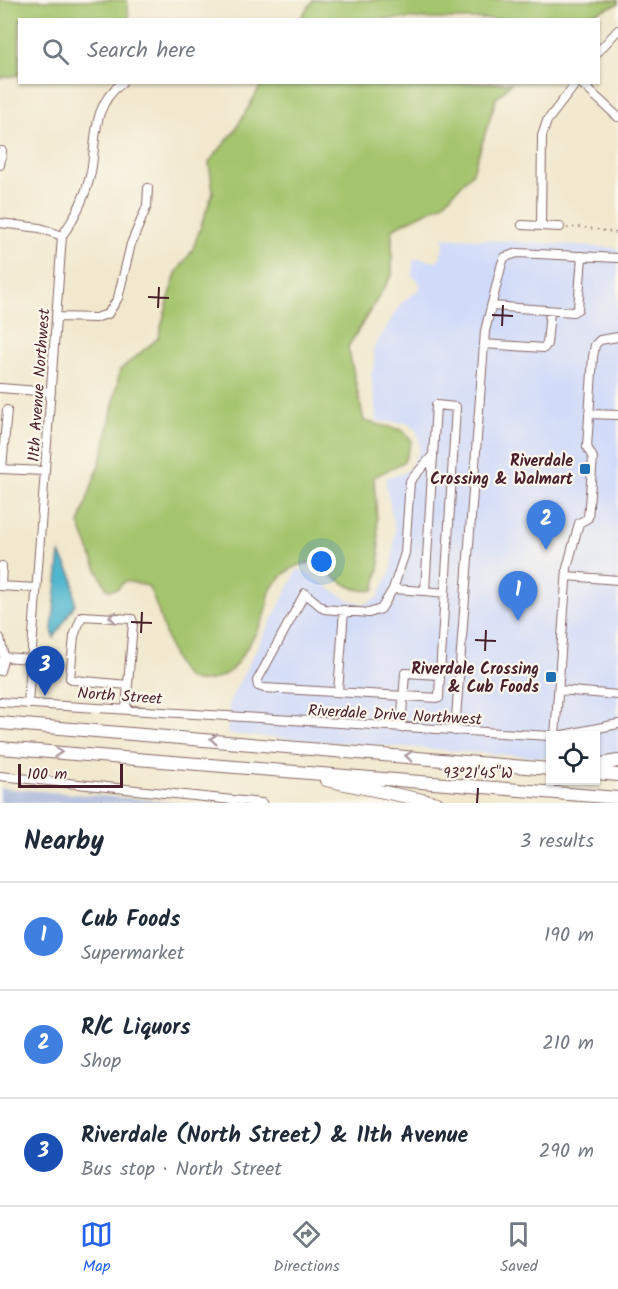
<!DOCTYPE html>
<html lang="en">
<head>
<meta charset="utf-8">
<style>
  body { margin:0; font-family:Kalam,sans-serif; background:#f6f6f7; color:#1f2937 }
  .controls { position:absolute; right:18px; bottom:18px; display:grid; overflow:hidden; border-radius:0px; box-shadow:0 2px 4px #0004 }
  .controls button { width:54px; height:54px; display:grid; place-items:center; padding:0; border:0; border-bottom:2px solid #e0e1e3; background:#fff; color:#1f2937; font:30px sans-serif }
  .scale { position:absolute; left:18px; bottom:15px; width:105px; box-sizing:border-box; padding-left:6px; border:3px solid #4a1f2b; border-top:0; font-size:16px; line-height:21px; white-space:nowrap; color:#4a1f2b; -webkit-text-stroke:4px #fbf7ec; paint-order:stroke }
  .you { position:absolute; left:322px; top:562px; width:21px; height:21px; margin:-15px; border:4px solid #fff; border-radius:50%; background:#1a73e8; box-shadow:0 0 0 9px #1a73e833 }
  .badge { display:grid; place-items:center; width:39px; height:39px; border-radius:50%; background:#2563eb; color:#fff; font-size:20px; font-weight:700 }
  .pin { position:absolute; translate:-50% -50px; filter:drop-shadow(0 2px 3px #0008) }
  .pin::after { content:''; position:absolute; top:32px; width:21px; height:18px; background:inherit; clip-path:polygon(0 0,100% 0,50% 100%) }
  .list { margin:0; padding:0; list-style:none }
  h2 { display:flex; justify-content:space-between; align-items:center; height:78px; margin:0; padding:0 24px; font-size:26px }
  h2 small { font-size:20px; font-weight:400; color:#747a83 }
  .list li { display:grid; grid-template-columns:39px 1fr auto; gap:18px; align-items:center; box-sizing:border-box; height:108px; padding:0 24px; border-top:2px solid #e0e1e3 }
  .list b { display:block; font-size:22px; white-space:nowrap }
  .list p { margin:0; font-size:20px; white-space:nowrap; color:#747a83 }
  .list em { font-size:20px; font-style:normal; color:#747a83 }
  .icon { flex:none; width:33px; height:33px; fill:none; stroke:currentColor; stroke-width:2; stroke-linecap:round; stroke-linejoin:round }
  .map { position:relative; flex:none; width:618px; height:803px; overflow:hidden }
  .search { position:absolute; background:#fff; box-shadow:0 2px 4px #0004; left:18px; right:18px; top:18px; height:66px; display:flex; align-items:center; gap:15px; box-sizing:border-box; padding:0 21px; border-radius:0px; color:#747a83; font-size:22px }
  .sheet { height:402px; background:#fff }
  nav { display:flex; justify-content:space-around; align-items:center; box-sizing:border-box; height:84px; border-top:2px solid #e0e1e3; background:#fff; font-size:16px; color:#747a83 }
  nav a { display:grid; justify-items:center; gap:3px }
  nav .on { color:#2563eb }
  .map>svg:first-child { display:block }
</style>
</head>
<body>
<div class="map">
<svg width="618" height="803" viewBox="0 0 618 803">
  <rect width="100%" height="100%" fill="#fbf7ec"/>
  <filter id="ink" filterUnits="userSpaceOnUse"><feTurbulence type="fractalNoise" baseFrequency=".0167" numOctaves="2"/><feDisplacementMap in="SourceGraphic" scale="12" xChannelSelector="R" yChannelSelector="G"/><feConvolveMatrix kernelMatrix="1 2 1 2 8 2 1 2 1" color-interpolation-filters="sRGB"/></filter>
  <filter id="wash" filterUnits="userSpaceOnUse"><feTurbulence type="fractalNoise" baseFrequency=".008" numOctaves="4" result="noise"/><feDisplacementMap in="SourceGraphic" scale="24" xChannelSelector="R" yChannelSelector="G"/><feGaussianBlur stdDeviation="1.35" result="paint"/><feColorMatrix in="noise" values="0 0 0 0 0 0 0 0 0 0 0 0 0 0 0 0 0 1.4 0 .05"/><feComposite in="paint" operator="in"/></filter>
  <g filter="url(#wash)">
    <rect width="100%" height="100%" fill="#f1e8cd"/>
    <!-- built -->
    <path fill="#d0daf9" d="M442 237 618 248V755L596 758V736H550V758L227 734 230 700 298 569 349 600 364 604 377 598 391 571 395 531 385 480 387 477 402 474 410 468 420 450 419 439 416 430 408 423 377 421 371 373 375 365 373 349 401 303 419 290 421 284 412 275 413 260 418 258 434 262 440 258 444 243Z"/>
    <!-- industrial -->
    <path fill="#bac4de" d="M0 788 190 803H0Z"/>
    <!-- green -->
    <path fill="#a4c46d" stroke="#77724c" stroke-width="1.5" d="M0 0H127L129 17 127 20H20L19 75 0 78Z
      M313 0H618V4L578 19H300Z
      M263 82 511 83 496 99 473 172 443 204 392 229V275L348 347 364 421 402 430 412 441 404 462 374 477 380 564 374 590C350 594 333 575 314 562 296 564 285 571 273 586 267 593 269 604 266 612 263 623 238 664 230 671 216 681 193 688 181 671 165 647 162 612 148 586L125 581 117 589 108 590C94 569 89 546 79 524L104 450 120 370 158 338 176 273 192 251 213 192 209 162 234 132Z"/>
    <!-- water -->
    <path fill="#51b7cf" stroke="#4e6b7d" stroke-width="1.5" d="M60 553 73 578 75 604 54 638 52 629Z"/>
  </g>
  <g filter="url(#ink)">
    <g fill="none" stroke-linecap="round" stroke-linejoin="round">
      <defs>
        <path id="minor" d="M598 52 618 30
          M580 82 618 117
          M0 165 2 151
          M0 223 40 228 62 236
          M522 225 560 227
          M541 226 542 136 547 121 577 82
          M492 306 573 312 578 309 582 256
          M57 317 95 318 108 314 118 298 131 244 147 206 148 188
          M484 344 544 348 547 344 550 311
          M0 388 51 392
          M589 414 618 415
          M0 469 45 471
          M2 469 7 410
          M567 576 618 580
          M0 586 36 588
          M1 586 2 566
          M393 589 381 609 369 613 324 609 305 593 257 681 258 686 264 688 439 698 440 675 405 673 401 728
          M425 591 393 589 405 553 410 481 433 455
          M0 638 4 657 0 671
          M4 657 31 659
          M440 675 456 407 436 405 425 591 445 593
          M559 690 618 695
          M338 692 344 610
          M0 702 550 736
          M28 704 62 236C76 216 86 196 91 172 97 139 91 106 122 83
          M126 709 133 623 132 619 82 616 74 636 70 678 74 680 128 685
          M455 731 485 331 502 263 505 257 518 253 618 258
          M555 736 567 568 579 523 588 518 593 458 587 447 593 357 595 345 600 340 618 337
          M558 736 618 724
          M0 776 262 803"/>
        <path id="highway" d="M0 723 550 769
          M0 748 618 798
          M596 765 618 761
          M596 773 618 775
          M326 780 437 803"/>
      </defs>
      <!-- minor casing -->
      <use href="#minor" stroke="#846564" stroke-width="10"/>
      <!-- highway casing -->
      <use href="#highway" stroke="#846564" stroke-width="14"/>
      <!-- path -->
      <path stroke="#846564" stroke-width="1.5" stroke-dasharray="1.5 4.5" stroke-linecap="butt" d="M567 228 581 227 618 233
        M89 803 98 800 126 803"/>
      <!-- minor -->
      <use href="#minor" stroke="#fff" stroke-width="8"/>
      <!-- highway -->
      <use href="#highway" stroke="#fff" stroke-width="12"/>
    </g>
    <!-- one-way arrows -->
    <defs><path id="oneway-chevron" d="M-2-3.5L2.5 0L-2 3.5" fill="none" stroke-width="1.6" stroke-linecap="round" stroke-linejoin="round" transform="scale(1.5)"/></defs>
    <g stroke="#ae9aa0">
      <use href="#oneway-chevron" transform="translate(113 617) rotate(-174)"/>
      <use href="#oneway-chevron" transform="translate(214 739) rotate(-175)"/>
      <use href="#oneway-chevron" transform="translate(58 752) rotate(4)"/>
      <use href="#oneway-chevron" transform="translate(409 756) rotate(-175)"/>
    </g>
  </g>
  <!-- ticks -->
  <path fill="none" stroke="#4a1f2b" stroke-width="2" d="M148 297 169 298M158 308 159 287M492 315 513 316M502 326 503 305M131 622 152 623M141 633 142 612M475 640 496 641M485 651 486 630M477 803 478 788"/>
  <!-- markers -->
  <g fill="#1f6fb2" stroke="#fbf7ec" stroke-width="2">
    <rect x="579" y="463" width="12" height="12" rx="3"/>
    <rect x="545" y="671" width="12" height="12" rx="3"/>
  </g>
  <g text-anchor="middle" stroke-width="4.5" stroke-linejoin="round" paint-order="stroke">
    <!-- street labels -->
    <g font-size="16" fill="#4a1f2b" stroke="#fbf7ec">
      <text transform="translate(38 385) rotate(-86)" y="6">11th Avenue Northwest</text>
      <text transform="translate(120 695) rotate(4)" y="6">North Street</text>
      <text transform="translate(395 714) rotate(3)" y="6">Riverdale Drive Northwest</text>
    </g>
    <!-- poi labels -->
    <g font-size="16" font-weight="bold" fill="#4a1f2b" stroke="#fbf7ec" text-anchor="end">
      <text x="573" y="466">Riverdale<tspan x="573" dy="18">Crossing &amp; Walmart</tspan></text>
      <text x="539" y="674">Riverdale Crossing<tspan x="539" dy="18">&amp; Cub Foods</tspan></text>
    </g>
  </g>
  <g font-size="15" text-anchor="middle" fill="#4a1f2b" stroke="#fbf7ec" stroke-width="4.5" stroke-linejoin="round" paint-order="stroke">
    <text x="478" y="778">93°21'45"W</text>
  </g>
</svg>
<div class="controls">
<button><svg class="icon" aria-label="locate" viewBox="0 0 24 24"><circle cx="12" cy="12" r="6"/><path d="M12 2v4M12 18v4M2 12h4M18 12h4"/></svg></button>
</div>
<div class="scale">100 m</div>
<div class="you"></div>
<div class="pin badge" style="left:518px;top:621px;background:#3f7fe0">1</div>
<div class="pin badge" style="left:546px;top:550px;background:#3f7fe0">2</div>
<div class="pin badge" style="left:45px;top:696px;background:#1a4fb4">3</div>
<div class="search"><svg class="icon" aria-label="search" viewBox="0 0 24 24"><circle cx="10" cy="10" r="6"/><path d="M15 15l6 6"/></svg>Search here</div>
</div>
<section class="sheet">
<h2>Nearby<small>3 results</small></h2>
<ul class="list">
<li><span class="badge" style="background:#3f7fe0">1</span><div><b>Cub Foods</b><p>Supermarket</p></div><em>190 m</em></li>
<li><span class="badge" style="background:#3f7fe0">2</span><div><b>R/C Liquors</b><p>Shop</p></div><em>210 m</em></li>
<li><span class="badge" style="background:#1a4fb4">3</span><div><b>Riverdale (North Street) &amp; 11th Avenue</b><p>Bus stop · North Street</p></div><em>290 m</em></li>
</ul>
</section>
<nav>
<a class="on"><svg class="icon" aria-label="map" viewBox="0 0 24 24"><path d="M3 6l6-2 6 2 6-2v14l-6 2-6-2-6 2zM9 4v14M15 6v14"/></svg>Map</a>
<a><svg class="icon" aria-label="directions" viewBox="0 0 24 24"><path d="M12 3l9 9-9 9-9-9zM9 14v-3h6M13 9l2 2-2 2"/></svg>Directions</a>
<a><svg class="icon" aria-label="saved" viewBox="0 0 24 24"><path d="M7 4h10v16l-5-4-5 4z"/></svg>Saved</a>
</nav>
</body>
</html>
